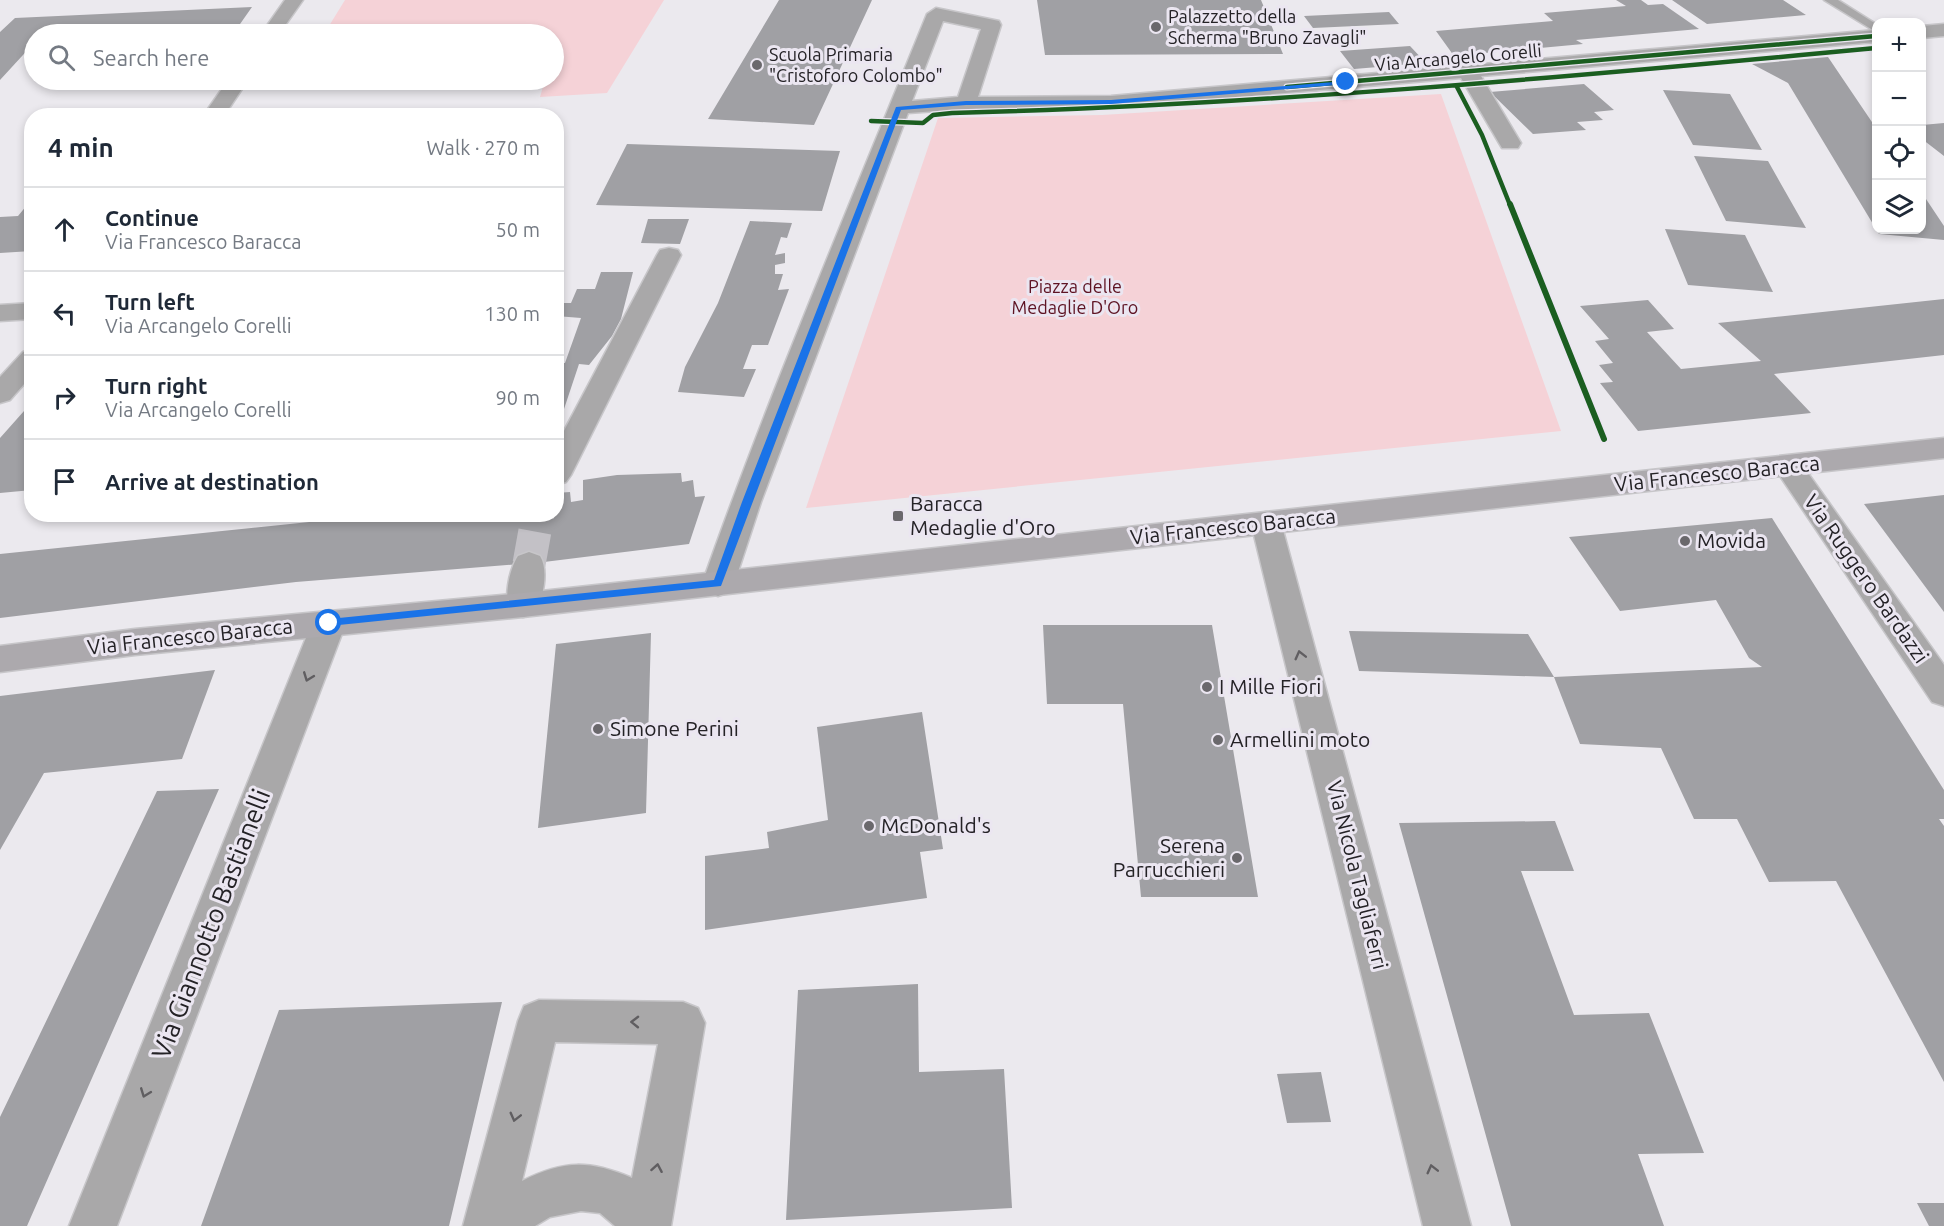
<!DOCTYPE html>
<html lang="en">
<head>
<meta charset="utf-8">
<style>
  body { margin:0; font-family:Ubuntu,sans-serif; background:#f2f2f3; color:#1f2937 }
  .controls { position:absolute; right:18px; top:18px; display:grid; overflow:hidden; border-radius:12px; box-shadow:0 3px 9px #0003 }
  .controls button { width:54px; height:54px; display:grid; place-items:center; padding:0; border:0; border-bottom:2px solid #e0e1e3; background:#fff; color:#1f2937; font:30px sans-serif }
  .stop { position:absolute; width:18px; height:18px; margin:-14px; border:4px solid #1a73e8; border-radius:50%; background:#fff }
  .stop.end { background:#1a73e8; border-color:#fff; box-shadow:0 2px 6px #0008 }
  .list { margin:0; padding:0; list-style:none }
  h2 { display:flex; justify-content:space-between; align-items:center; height:78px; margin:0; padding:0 24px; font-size:26px }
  h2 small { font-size:20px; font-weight:400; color:#747a83 }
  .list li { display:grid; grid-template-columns:39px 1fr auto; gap:18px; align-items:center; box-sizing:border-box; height:84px; padding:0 24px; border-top:2px solid #e0e1e3 }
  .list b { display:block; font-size:22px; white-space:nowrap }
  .list p { margin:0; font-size:20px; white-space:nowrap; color:#747a83 }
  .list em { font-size:20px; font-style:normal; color:#747a83 }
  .icon { flex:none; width:33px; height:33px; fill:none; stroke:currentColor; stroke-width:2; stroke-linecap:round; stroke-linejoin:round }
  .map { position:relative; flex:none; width:1944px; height:1226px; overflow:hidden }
  .search { position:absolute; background:#fff; box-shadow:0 3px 9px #0003; left:24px; top:24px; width:540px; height:66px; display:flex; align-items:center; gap:15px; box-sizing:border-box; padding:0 21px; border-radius:33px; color:#747a83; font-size:22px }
  .panel { position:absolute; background:#fff; box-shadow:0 3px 9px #0003; left:24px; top:108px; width:540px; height:414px; border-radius:24px }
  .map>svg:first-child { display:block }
</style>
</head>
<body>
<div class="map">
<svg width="1944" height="1226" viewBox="0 0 1944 1226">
  <rect width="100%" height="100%" fill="#ebe9ee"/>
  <!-- green -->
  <path fill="#f5d2d7" d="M345 0H664L607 93 540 97 545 80H554V34H324Z
    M1441 94 1561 431 806 508 938 118 1102 115Z"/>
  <!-- building -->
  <path fill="#a0a0a4" d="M779 0H872L814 125 708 119Z
    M1037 0H1261L1283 54 1045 55Z
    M1616 0H1641L1648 5 1663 4 1699 29 1576 40 1583 44 1454 56 1436 31 1553 21 1544 13 1626 6Z
    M1672 0H1783L1806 15 1707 24Z
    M252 7 233 34H174L181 25 46 32 43 34H34V43L0 80V32L15 18Z
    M1389 12 1399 24 1313 28 1304 16Z
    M1410 46 1426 63 1354 69 1340 51Z
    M1828 57 1876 128V230H1922V193L1944 226V240L1879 234 1788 83 1752 64Z
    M1584 84 1614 110 1594 112 1603 120 1577 122 1586 130 1533 134 1490 92Z
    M1663 90 1730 94 1762 150 1693 145Z
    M1944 123V156L1922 139V125Z
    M627 144 840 151 822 211 596 205Z
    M1694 156 1768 161 1806 228 1726 221Z
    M32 199V251L0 253V217L18 216Z
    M648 219H689L680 244 641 243Z
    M750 221 792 223 787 238 781 237 775 255 785 253V263L775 265V274H783L778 290 789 289 768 345H752L743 369H756L744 397 678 392 685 367 718 303Z
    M1665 229 1745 235 1773 292 1688 285Z
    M601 272H633L621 319 612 336 589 365 579 364 556 433V363H565L581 318 556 316V303H571L577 289H595Z
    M1944 299V355L1774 374 1811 413 1638 431 1600 383 1613 382 1599 365 1613 363 1595 341 1609 339 1580 306 1648 300 1674 329 1647 332 1681 369 1761 361 1718 323Z
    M32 402V490L0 493V438Z
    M681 473 682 482 693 480 695 497 705 496 689 544 544 562 296 582 0 618V554L386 514H421L419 520 486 514H556V493L570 492 571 502 583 500V480L617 475Z
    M1944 495V612L1864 504Z
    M1772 518 1944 790V819H1939L1944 826V1082L1836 881 1769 882 1737 819H1694L1661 748 1580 744 1554 677 1762 667 1749 658 1716 600 1620 611 1569 537Z
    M1043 625H1212L1258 897H1141L1123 704H1047Z
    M1349 631 1528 634 1554 677 1359 671Z
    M651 633 646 813 538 828 556 644Z
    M215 670 182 759 44 773 0 850V696Z
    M922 712 943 849 920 852 927 898 705 930V856L769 848 767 832 828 820 817 727Z
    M219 789 27 1226H0V1117L157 791Z
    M1555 821 1574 871H1521L1574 1015 1649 1013 1704 1153 1638 1154 1664 1226H1511L1399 823Z
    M918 984 919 1072 1004 1069 1012 1208 786 1220 798 990Z
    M502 1002 449 1226H201L279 1010Z
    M1321 1072 1331 1122 1287 1123 1277 1074Z
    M1917 1203H1944V1226H1929Z"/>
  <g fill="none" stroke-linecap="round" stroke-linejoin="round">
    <!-- minor-tunnel -->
    <path stroke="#c3c1c6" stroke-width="33" stroke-dasharray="33 16" stroke-linecap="butt" d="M529 564 538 514"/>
    <defs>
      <path id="service" d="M1824 0H1838L1876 24V32Z"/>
      <path id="minor" d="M285 0H303L279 34H261Z
        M936 8 999 21 1001 25 978 97 1111 96 1876 30V42L1481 76 1521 143 1518 148H1502L1499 143 1461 78 1111 108 966 109 908 113 761 502 734 584 729 592 718 596 707 592 702 584C770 391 851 202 927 14ZM943 21 981 29 958 97 912 101Z
        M1944 24V36L1922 38V26Z
        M228 80H248L224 116H203Z
        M669 248 678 250 681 255 571 475 566 482 556 485V446L657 255 660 250Z
        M32 303V319L0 321V305Z
        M32 350V375L10 400 0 403V377L23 352Z
        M1788 456 1798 459 1944 665V706L1932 702 1778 473 1773 466 1778 459Z
        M1266 512 1277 515 1281 523 1471 1226H1423L1251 523 1255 515Z
        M529 552 540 556C549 570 543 599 535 614L523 617 511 614C503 599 509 570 518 556Z
        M329 610 341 614 346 623 117 1226H69L312 623 317 614Z
        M539 1000 683 1002 698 1008 705 1023 671 1226H615L600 1213 581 1211 550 1217 535 1226H463L518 1021 524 1006ZM555 1042 658 1044 632 1178C589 1160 564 1160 522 1181Z"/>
      <path id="primary" d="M1944 438V458L523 617 135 655 0 672V646L135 629 523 593Z"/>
    </defs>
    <!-- service casing -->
    <use href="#service" stroke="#c7c6c9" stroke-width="3"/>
    <!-- minor casing -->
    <use href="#minor" stroke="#c7c6c9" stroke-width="3"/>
    <!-- primary casing -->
    <use href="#primary" stroke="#c7c6c9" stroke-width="3"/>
    <!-- service -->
    <use href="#service" fill="#a9a8a9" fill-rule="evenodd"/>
    <!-- minor -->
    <use href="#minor" fill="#a9a8a9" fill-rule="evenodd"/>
    <!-- primary -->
    <use href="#primary" fill="#aca9ad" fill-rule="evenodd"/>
    <defs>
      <path id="cycleway-far1" d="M1287 87 1876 36
        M1457 87 1482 135 1510 205
        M871 121 923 123 933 115 952 113C1261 105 1568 77 1876 48"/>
      <path id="cycleway" d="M1510 204 1604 439"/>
    </defs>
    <!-- cycleway-far1 casing -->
    <use href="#cycleway-far1" stroke="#ebe6f1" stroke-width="7"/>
    <!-- cycleway casing -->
    <use href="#cycleway" stroke="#ebe6f1" stroke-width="9"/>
    <!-- cycleway-far1 -->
    <use href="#cycleway-far1" stroke="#1b5e20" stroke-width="4.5"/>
    <!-- cycleway -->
    <use href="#cycleway" stroke="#1b5e20" stroke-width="6"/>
  </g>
  <!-- one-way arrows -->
  <defs><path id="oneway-chevron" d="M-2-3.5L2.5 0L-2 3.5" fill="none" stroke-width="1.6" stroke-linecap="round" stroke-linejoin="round" transform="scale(1.5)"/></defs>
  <g stroke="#605e61">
    <use href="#oneway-chevron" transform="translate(1300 655) rotate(-104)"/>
    <use href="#oneway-chevron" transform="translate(308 677) rotate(111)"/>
    <use href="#oneway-chevron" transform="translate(635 1022) rotate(-179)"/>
    <use href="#oneway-chevron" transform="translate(145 1093) rotate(111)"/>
    <use href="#oneway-chevron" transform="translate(515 1117) rotate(104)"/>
    <use href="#oneway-chevron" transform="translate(657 1168) rotate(-80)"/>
    <use href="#oneway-chevron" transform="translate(1432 1169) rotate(-104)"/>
  </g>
  <!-- route -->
  <path fill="#1a73e8" d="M1346 81 1348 84 1111 104 966 105 901 110 721 586 329 626 324 623 329 619 714 580 742 502 896 107 966 101 1111 100Z"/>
  <!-- markers -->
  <g fill="#6a686c" stroke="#ebe6f1" stroke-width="2">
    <circle cx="1156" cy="27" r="6"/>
    <circle cx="757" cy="65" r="6"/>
    <rect x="892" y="510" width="12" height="12" rx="3"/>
    <circle cx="1685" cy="541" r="6"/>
    <circle cx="1207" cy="687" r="6"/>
    <circle cx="598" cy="729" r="6"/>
    <circle cx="1218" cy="740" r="6"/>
    <circle cx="869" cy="826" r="6"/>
    <circle cx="1237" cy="858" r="6"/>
  </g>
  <g text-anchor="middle" stroke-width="6" stroke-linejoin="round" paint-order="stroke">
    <!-- far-poi labels -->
    <g font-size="18" fill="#242226" stroke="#ebe6f1" text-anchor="start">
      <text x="1168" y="23">Palazzetto della<tspan x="1168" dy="21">Scherma "Bruno Zavagli"</tspan></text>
      <text x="769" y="61">Scuola Primaria<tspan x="769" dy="21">"Cristoforo Colombo"</tspan></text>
    </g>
    <!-- far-street labels -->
    <g font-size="18" fill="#242226" stroke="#ebe6f1">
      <text transform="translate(1458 58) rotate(-5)" y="6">Via Arcangelo Corelli</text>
    </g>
    <!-- far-park labels -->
    <g font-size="18" fill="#5e1323" stroke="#ebe6f1">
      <text x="1075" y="293">Piazza delle<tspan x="1075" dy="21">Medaglie D'Oro</tspan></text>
    </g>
    <!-- street labels -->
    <g font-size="21" fill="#242226" stroke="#ebe6f1">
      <text transform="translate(1717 474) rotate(-6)" y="7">Via Francesco Baracca</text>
      <text transform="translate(1233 527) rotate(-6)" y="7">Via Francesco Baracca</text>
      <text transform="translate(1866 579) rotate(55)" y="7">Via Ruggero Bardazzi</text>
      <text transform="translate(190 637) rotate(-6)" y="7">Via Francesco Baracca</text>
      <text transform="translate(1357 875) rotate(76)" y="7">Via Nicola Tagliaferri</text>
    </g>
    <!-- poi labels -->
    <g font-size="21" fill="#242226" stroke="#ebe6f1" text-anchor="start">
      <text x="910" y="511">Baracca<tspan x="910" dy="24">Medaglie d'Oro</tspan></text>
      <text x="1697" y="548">Movida</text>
      <text x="1219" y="694">I Mille Fiori</text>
      <text x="610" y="736">Simone Perini</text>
      <text x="1230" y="747">Armellini moto</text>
      <text x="881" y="833">McDonald's</text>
      <text x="1225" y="853" text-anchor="end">Serena<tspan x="1225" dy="24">Parrucchieri</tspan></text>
    </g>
    <!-- near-street labels -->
    <g font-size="26" fill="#242226" stroke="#ebe6f1">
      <text transform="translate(211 924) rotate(-69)" y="9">Via Giannotto Bastianelli</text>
    </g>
  </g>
</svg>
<div class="controls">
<button>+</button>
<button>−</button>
<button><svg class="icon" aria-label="locate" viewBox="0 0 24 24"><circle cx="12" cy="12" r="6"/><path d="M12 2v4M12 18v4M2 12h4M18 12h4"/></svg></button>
<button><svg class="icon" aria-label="layers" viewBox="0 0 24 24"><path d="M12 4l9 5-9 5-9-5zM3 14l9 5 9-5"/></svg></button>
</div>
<div class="stop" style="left:329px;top:623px"></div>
<div class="stop end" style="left:1346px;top:82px"></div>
<div class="search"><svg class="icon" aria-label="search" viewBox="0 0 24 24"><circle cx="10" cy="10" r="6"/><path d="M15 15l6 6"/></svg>Search here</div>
<section class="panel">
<h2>4 min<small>Walk · 270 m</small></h2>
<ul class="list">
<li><svg class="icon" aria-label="ahead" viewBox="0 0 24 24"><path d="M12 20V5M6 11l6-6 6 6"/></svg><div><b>Continue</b><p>Via Francesco Baracca</p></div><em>50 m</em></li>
<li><svg class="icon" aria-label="left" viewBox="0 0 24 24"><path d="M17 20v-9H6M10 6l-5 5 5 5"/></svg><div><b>Turn left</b><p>Via Arcangelo Corelli</p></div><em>130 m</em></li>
<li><svg class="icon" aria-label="right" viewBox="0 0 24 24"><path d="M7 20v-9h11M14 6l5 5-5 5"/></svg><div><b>Turn right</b><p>Via Arcangelo Corelli</p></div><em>90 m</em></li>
<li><svg class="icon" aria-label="arrive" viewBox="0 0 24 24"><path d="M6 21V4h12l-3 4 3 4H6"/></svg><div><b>Arrive at destination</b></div></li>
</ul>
</section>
</div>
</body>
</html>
